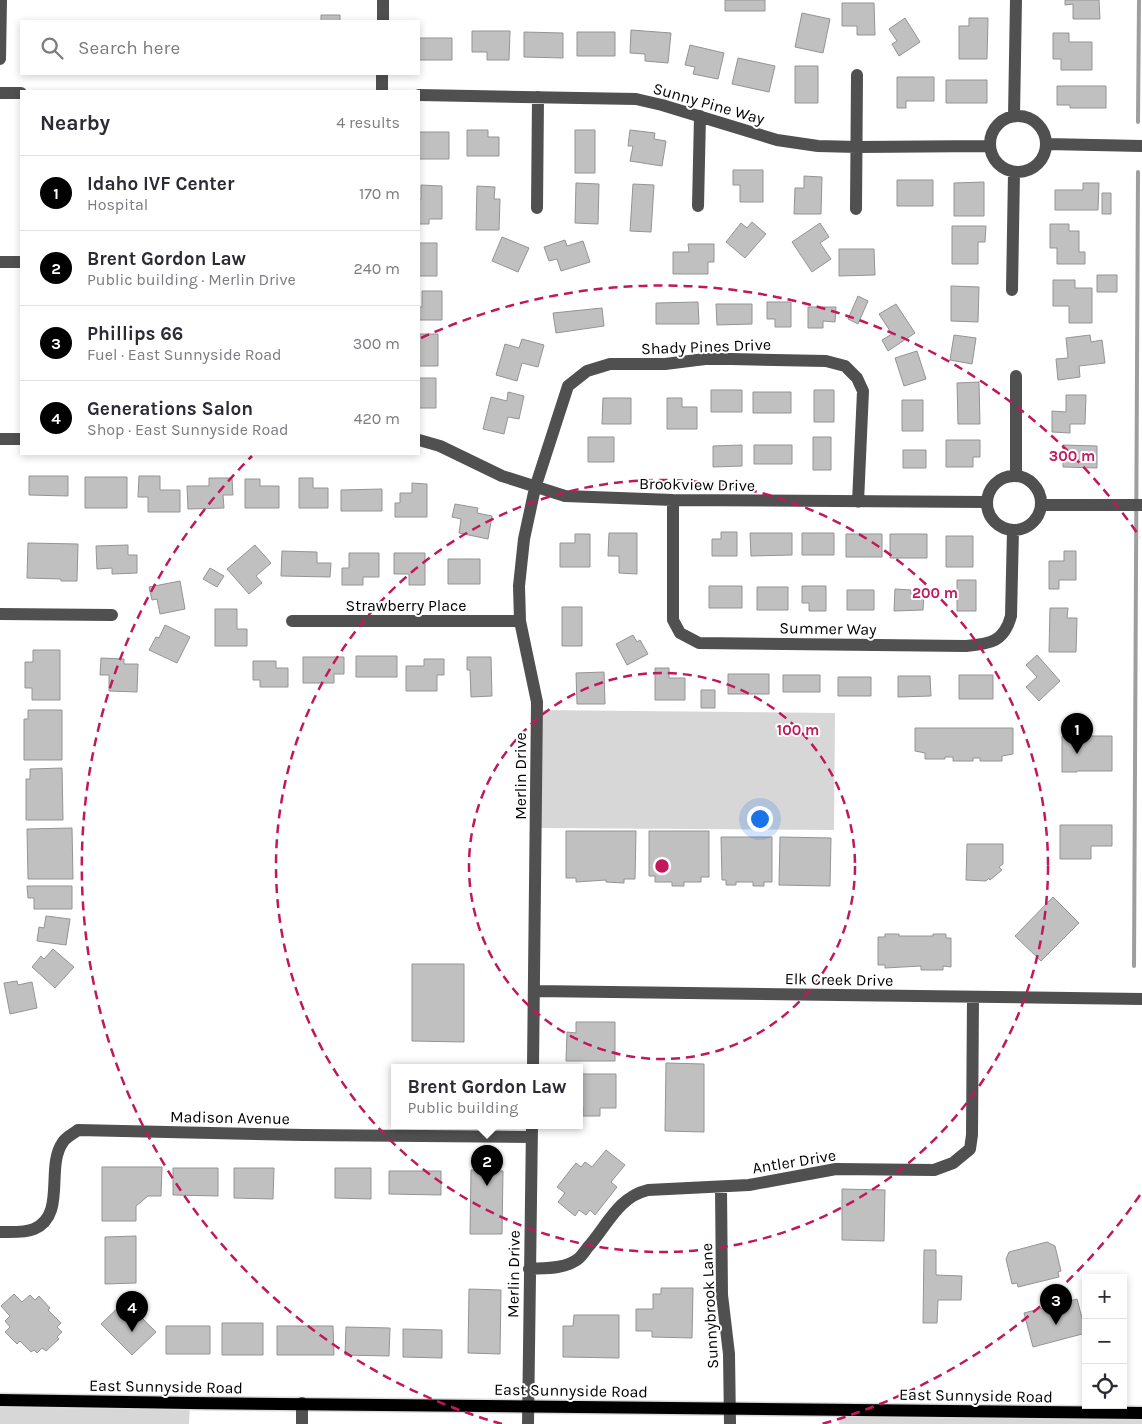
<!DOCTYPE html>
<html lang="en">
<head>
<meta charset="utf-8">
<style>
  body { margin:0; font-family:Karla,sans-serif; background:#f2f2f3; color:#2b2b33 }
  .controls { position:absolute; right:15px; bottom:15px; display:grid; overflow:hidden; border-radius:0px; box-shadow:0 2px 8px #0003 }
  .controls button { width:45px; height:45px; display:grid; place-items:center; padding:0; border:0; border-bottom:1px solid #e1e1e2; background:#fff; color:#2b2b33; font:25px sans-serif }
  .you { position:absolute; left:759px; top:818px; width:18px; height:18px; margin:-12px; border:4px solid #fff; border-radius:50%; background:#1a73e8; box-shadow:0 0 0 8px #1a73e833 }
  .badge { display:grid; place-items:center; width:32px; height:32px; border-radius:50%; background:#000; color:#fff; font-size:16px; font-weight:700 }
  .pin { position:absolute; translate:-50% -41px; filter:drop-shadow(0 1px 2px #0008) }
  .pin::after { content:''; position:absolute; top:26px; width:18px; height:15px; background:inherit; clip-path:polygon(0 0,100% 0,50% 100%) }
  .popup { position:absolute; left:391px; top:1064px; width:192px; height:65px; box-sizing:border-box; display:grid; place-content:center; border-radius:0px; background:#fff; filter:drop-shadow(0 1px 4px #0005); font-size:16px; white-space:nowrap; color:#7c7c81 }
  .popup b { font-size:19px; color:#2b2b33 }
  .popup::after { content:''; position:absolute; left:50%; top:100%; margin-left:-10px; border:10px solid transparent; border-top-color:#fff }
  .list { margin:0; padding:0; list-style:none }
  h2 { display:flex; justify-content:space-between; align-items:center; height:65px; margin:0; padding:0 20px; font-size:21px }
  h2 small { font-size:16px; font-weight:400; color:#7c7c81 }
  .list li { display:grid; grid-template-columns:32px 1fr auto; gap:15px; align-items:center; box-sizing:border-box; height:75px; padding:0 20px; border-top:1px solid #e1e1e2 }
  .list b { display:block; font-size:19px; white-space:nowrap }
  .list p { margin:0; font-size:16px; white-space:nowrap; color:#7c7c81 }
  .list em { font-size:16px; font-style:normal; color:#7c7c81 }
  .icon { flex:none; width:28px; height:28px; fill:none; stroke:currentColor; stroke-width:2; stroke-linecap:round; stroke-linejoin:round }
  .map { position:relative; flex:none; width:1142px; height:1424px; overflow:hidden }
  .search { position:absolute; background:#fff; box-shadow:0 2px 8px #0003; left:20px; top:20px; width:400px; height:55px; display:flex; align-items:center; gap:12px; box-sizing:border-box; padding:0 18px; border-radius:0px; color:#7c7c81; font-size:19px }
  .panel { position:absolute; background:#fff; box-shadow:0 2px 8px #0003; left:20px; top:90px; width:400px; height:365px; border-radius:0px }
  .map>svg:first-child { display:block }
</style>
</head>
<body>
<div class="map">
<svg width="1142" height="1424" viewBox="0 0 1142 1424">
  <rect width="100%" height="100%" fill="#fff"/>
  <!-- green -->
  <path fill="#d7d7d7" d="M537 710 835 713 834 830 536 828Z
    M0 1400 190 1403 189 1424H0Z
    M840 1409 1142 1413V1424H839Z"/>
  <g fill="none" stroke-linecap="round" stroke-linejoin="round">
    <!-- stream -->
    <path stroke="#9e9e9e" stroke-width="4" d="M1138 122 1139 0
      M1134 966 1138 172"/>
  </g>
  <!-- building -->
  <path fill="#c0c0c0" stroke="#949494" d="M725 0H765V11H725Z
    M1065 0H1099L1100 19H1073V4L1065 5Z
    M842 3H874L875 35H857V26H842Z
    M802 13 830 19 823 53 795 47Z
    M321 15H340V21H321Z
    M905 18 920 42 899 56 892 44 897 41 889 29Z
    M969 18H988L987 59H959V26H969Z
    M631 30 671 33 668 63 645 61V54L630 53Z
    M472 31H510L509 60H487V52H472Z
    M524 32 563 33V58L524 57Z
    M577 32H615V56H577Z
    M1053 33H1069V42H1092V70H1061V59H1053Z
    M419 38H452V60H419Z
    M690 45 724 53 718 79 693 74 695 67 685 65Z
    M738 58 775 66 769 92 732 84Z
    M795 66H818V103H795Z
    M897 77H934V101H906V108H897Z
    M946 80H987V103H946Z
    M1057 86H1106V108H1070V105H1057Z
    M467 130H488V137H499V156H467Z
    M575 130H595V173H575Z
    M630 130 655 133 654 139 666 141 662 166 630 161 633 146H628Z
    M419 132H449V159H419Z
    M733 170H763V202H740V185H733Z
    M804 176 822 177 821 214H794L795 188H804Z
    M897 180H933V206H897Z
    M984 182V216H954V183Z
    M576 183 599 184 598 224 575 223Z
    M1083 183H1099L1098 210H1055V190H1083Z
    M633 184 654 185 651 232 630 231Z
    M421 185 442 186V219H429V224H419V199H421Z
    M477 186 495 187 494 199H500L499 230H476Z
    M1102 193H1111V214H1102Z
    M752 222 766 234 745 258 726 242 741 223 747 228Z
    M820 223 829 237 820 243 831 259 812 272 792 242Z
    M1050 224H1069V231H1079V252H1085V264H1057V248H1050Z
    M952 226H986L985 242H978V264H952Z
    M502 237 529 248 518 272 492 261Z
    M565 240 567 246 583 241 590 262 561 271 557 259 549 261 544 247Z
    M419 243H437V276H419Z
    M688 244H714V262H708V274H673V252H689Z
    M839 249H874L875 275 839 276Z
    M1097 275H1117V292H1097Z
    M1053 280H1075V288H1092V323H1069V306H1053Z
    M951 286 979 287 978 322 951 321Z
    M422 291H442V320H419V307H422Z
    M858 296 868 301 858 324 848 319Z
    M698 302 699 324H656V303Z
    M767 302H791V327H775V319H767Z
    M716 304H752V324L717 325Z
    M896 304 915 333 888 351 882 340 892 334 879 314Z
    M808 307H836L835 322 823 321V328H808Z
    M602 308 604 326 556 333 553 313Z
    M419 334H438V366H419Z
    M954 335 976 338 972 364 950 360Z
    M1090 335 1091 342 1102 340 1105 363 1079 366 1080 377 1058 380 1056 359 1068 358 1066 338Z
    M522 339 544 345 538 367 522 363 517 381 496 375 505 344 519 348Z
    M917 351 926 379 904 386 895 358Z
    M419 378H436V408H419Z
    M979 382 980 424H958L957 383Z
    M711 390H742V412H711Z
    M814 390H834V422H814Z
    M508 392 524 396 519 419 508 417 504 434 483 429 491 397 507 401Z
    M753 392H791V413H753Z
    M1066 395H1086L1085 424H1070V433L1052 432V411L1066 412Z
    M603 398H631V424H602Z
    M667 398H682V407H697V429H667Z
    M902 400H923V431H902Z
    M588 437H614V462H588Z
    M813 437H831V470H813Z
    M946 440H980V457H973V467H946Z
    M742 445V466L713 467V446Z
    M754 445H792V464H754Z
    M1063 445 1097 446V468L1063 467Z
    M903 450H926V468H903Z
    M29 476H68V496L29 495Z
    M139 476H160V490H180V512H148V497H138Z
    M85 477H127V508H85Z
    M209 478H232L233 495H223L224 508 188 509 187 486H209Z
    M299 478H313V488H328V508H299Z
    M245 479H260V486H279V508H245Z
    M412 483 427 484V517H395V503H400V493H412Z
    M382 489V511H341V490Z
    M455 504 478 508 477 513 492 516 488 539 459 533 461 519 452 517Z
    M721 532H737V556H712V539H721Z
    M609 533H637V574L619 573V556H608Z
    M750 533H792V555L751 556Z
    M802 533H834V555H802Z
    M575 534H590V567H560V543H575Z
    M846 534H882V557H846Z
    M890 534H927V558H890Z
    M946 536H973V567H946Z
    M28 543 78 544 77 581H61V579L27 578Z
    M128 545V555H137V573L112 574V568L97 569 96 546Z
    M255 545 271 563 256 576 262 583 249 594 227 569Z
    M282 551 317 552V563H331L330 577 281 576Z
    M1064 551H1076V580H1059V589H1049V561H1064Z
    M349 553H379V577H363V585H342V568H349Z
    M394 553H425V585H409V574H394Z
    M448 559H480V584H448Z
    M210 568 224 576 217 587 203 579Z
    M957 580H976V611H957Z
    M180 581 185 609 160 614 157 599 152 600 149 587Z
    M709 586H742V608H709Z
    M802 586H826V611H809V603H802Z
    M757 587H788V610H757Z
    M895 589 911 590V594H924L923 610 894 611Z
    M847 590H874V610H847Z
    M562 607H582V646H562Z
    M1050 608H1068L1067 618H1077L1076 652H1049Z
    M215 609H237V629H247V646H215Z
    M165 625 190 637 177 663 149 650 156 637 159 638Z
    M633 635 637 642 640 640 648 654 627 665 616 644Z
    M33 650H60V700H32V688H25V662H33Z
    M1037 655 1060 681 1039 701 1026 687 1037 677 1026 665Z
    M356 656H397V677H356Z
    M303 657H344V674H334V683H303Z
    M467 657H491L492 696 471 697 470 670H467Z
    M101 658 124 659V664H138L137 692 109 691V675H100Z
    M424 659H444V675H437V691H406V666H424Z
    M253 661H276V668H288V687H260V680H253Z
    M655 668H669V678H685V700H655Z
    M604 672 605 704H577L576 673Z
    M728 674H769V694H728Z
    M783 675H820V692H783Z
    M959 675H993V699H959Z
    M898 676H930L931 696 898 697Z
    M838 677H871V696H838Z
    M701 690H715V708H701Z
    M28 710H62V760H24V719H28Z
    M915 728H1013V754L1002 756V761H980V758H973V761H953V757H945V759H925V753L915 751Z
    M1062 736H1112V771H1077V772H1062Z
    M62 768 63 820H26V779H30V769Z
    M1060 825H1112V846H1091V859H1060Z
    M72 828 73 879H28L27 829Z
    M566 831H636L635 879H624V883L606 882V880L576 882V878H566Z
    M649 831H709V877H701V882H684V886H672V882H655V876H649Z
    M721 837H772V882H764V886H753V882H736V885H726V880H722Z
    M780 837 831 838 830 886 779 885Z
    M967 844H1003V864L999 867 1002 870 990 880 989 878 986 881 966 880Z
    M27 886H72V909H34V898H28Z
    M1053 897 1079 923 1041 961 1015 936Z
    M46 916 70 919 66 945 37 941 39 927 44 928Z
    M885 934H899V936H933V934H946V938H951V967L943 966V970H921V966L885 968V965H878V937H885Z
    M53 949 74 967 55 988 32 967 41 956 44 959Z
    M412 964H464V1042L412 1041Z
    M17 981 18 985 32 982 37 1008 10 1014 4 983Z
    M576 1022H615V1061H566L567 1032 576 1033Z
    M666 1063 704 1064V1132L665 1131Z
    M580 1074H616V1108H600V1116H583V1107H580Z
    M606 1150 625 1165 611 1182 617 1187 595 1215 590 1210 586 1215 579 1210 575 1216 558 1202 565 1193 557 1187 576 1163 581 1167 585 1162 592 1167Z
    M102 1167H162L161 1196H148L136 1206V1221H102Z
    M173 1168H218V1196L173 1195Z
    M234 1168H274L273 1199 234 1198Z
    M335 1168H371V1199L335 1198Z
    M471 1170 503 1171 502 1234H470Z
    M389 1171H441V1195L389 1194Z
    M842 1189 885 1190 884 1241 842 1240Z
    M136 1236V1283L105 1284V1237Z
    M1047 1242 1055 1246 1061 1271 1058 1272 1059 1277 1018 1287 1017 1283 1012 1284 1006 1259 1009 1252Z
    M924 1250H936V1275L962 1276 961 1300H938L937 1323H923Z
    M661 1288H693L692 1338 652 1337V1331H636V1309H653V1294H661Z
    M469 1289 501 1290 500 1354 468 1353Z
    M14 1294 22 1302 30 1295 35 1300 39 1296 50 1308 48 1310 61 1323 57 1327 62 1332 57 1337 59 1339 46 1351 42 1348 37 1353 34 1350 31 1352 20 1341 17 1344 5 1332 10 1327 5 1321 10 1316 1 1306Z
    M1077 1299 1086 1333 1033 1347 1024 1313Z
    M125 1301 156 1332 132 1355 101 1324Z
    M574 1315H619V1358L563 1357V1326H573Z
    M222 1323H263V1355H222Z
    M166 1326H210V1354H166Z
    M277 1326H333L334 1355H277Z
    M346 1327 390 1328 389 1356 345 1355Z
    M403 1329 442 1330V1358L403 1357Z"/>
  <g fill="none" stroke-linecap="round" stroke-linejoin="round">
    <defs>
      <path id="major" d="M0 1400 190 1403 1142 1413"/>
    </defs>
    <!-- major casing -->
    <use href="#major" stroke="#dbdbdb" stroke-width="15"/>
    <!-- minor -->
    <path stroke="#505050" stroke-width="12" d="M383 21V0
      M0 59 1 0
      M382 91V74
      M0 93H21
      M419 95 636 99 662 105 777 140 818 146 857 147 989 146
      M990 144a28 28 0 1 1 56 0a28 28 0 1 1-56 0Z
      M1014 116 1016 0
      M1046 144 1142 146
      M698 206 700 116
      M537 208 538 97
      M856 209 857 75
      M0 262H21
      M1012 290 1014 173
      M0 439H21
      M419 440 440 446 502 476 565 496 673 500 986 502
      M1016 475V376
      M987 503a27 27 0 1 1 54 0a27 27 0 1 1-54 0Z
      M673 500V620L680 633 699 643 966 646C990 644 1004 642 1011 616L1013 530
      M1042 505H1142
      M0 614 112 615
      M292 621H520
      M535 991C737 992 940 998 1142 999
      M533 1067 537 702 520 621 519 586 524 539 535 488 568 386 587 371 610 364H665L705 359H731L826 361 845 366 857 378 863 391 858 502
      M721 1187 722 1295 729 1354 730 1424
      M0 1232C10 1232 25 1233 34 1229 67 1215 45 1167 63 1142 66 1137 73 1134 78 1130L304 1135 532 1137
      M529 1269C545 1268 565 1269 578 1259 582 1256 585 1251 588 1247 607 1226 618 1197 648 1190L749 1185 836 1169 934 1170 953 1163 970 1149 972 1135 973 998
      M302 1403V1424
      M528 1424 532 1125"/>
    <!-- major -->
    <use href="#major" stroke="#000" stroke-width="12"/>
  </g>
  <!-- distance rings -->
  <g fill="none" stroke="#c2185b" stroke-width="2.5" stroke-dasharray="9 6">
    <circle cx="662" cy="866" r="193"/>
    <circle cx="662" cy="866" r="386"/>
    <path d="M1140 1195A580 580 0 0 1 822 1424M502 1424A580 580 0 0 1 252 456M421 338A580 580 0 0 1 1140 537"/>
  </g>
  <g text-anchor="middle" stroke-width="4" stroke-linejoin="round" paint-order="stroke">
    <!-- street labels -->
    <g font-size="16" fill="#000" stroke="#fff">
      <text transform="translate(709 103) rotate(16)" y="6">Sunny Pine Way</text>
      <text transform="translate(706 346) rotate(-2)" y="6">Shady Pines Drive</text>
      <text transform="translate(697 484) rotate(1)" y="6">Brookview Drive</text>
      <text x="406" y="611">Strawberry Place</text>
      <text transform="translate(828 628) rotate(1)" y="6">Summer Way</text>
      <text transform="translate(520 776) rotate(-90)" y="6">Merlin Drive</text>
      <text transform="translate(839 979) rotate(1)" y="6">Elk Creek Drive</text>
      <text transform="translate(230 1117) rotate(1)" y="6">Madison Avenue</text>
      <text transform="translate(794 1161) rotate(-9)" y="6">Antler Drive</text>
      <text transform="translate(513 1274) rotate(-89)" y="6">Merlin Drive</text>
      <text transform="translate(709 1306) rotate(-93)" y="6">Sunnybrook Lane</text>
      <text transform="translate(166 1386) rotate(1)" y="6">East Sunnyside Road</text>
      <text transform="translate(571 1390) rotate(1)" y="6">East Sunnyside Road</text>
      <text transform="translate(976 1395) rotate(1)" y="6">East Sunnyside Road</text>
    </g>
  </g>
  <circle cx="662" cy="866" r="8" fill="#c2185b" stroke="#fff" stroke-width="2.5"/>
  <g font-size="15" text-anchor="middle" font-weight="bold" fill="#c2185b" stroke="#fff" stroke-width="4" stroke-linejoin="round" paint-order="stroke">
    <text x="1072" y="461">300 m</text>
    <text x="935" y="598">200 m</text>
    <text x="798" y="735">100 m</text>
  </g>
</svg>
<div class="controls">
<button>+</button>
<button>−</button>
<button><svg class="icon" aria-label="locate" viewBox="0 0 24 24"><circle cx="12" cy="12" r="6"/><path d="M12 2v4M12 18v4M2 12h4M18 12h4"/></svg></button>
</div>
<div class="you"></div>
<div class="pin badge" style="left:1077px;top:754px">1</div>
<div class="pin badge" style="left:487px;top:1186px">2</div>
<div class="popup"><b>Brent Gordon Law</b>Public building</div>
<div class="pin badge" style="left:1056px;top:1325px">3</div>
<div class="pin badge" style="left:132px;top:1332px">4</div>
<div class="search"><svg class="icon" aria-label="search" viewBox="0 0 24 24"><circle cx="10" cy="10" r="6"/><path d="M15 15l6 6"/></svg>Search here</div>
<section class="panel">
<h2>Nearby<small>4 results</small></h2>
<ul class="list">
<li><span class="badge">1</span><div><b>Idaho IVF Center</b><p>Hospital</p></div><em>170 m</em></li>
<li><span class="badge">2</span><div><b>Brent Gordon Law</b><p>Public building · Merlin Drive</p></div><em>240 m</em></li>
<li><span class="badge">3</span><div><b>Phillips 66</b><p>Fuel · East Sunnyside Road</p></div><em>300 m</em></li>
<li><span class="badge">4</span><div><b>Generations Salon</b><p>Shop · East Sunnyside Road</p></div><em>420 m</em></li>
</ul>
</section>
</div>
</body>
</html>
